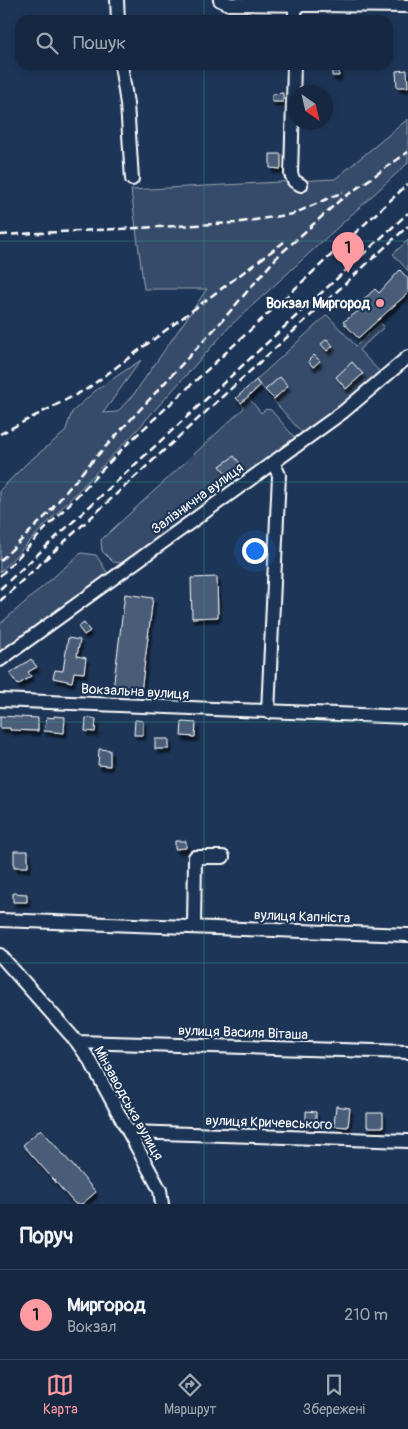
<!DOCTYPE html>
<html lang="uk">
<head>
<meta charset="utf-8">
<style>
  body { margin:0; font-family:Pangolin,sans-serif; background:#23344c; color:#f1f3f6 }
  .compass { position:absolute; left:288px; top:85px; width:45px; height:45px; border-radius:50%; background:#162841; box-shadow:0 2px 8px #0003; rotate:146deg }
  .you { position:absolute; left:254px; top:550px; width:18px; height:18px; margin:-12px; border:4px solid #fff; border-radius:50%; background:#1a73e8; box-shadow:0 0 0 8px #1a73e833 }
  .badge { display:grid; place-items:center; width:32px; height:32px; border-radius:50%; background:#ff9aa2; color:#111; font-size:16px; font-weight:700 }
  .pin { position:absolute; translate:-50% -41px; filter:drop-shadow(0 1px 2px #0008) }
  .pin::after { content:''; position:absolute; top:26px; width:18px; height:15px; background:inherit; clip-path:polygon(0 0,100% 0,50% 100%) }
  .list { margin:0; padding:0; list-style:none }
  h2 { display:flex; justify-content:space-between; align-items:center; height:65px; margin:0; padding:0 20px; font-size:21px }
  h2 small { font-size:16px; font-weight:400; color:#9ea6b1 }
  .list li { display:grid; grid-template-columns:32px 1fr auto; gap:15px; align-items:center; box-sizing:border-box; height:90px; padding:0 20px; border-top:1px solid #35445a }
  .list b { display:block; font-size:19px; white-space:nowrap }
  .list p { margin:0; font-size:16px; white-space:nowrap; color:#9ea6b1 }
  .list em { font-size:16px; font-style:normal; color:#9ea6b1 }
  .icon { flex:none; width:28px; height:28px; fill:none; stroke:currentColor; stroke-width:2; stroke-linecap:round; stroke-linejoin:round }
  .map { position:relative; flex:none; width:408px; height:1204px; overflow:hidden }
  .search { position:absolute; background:#162841; box-shadow:0 2px 8px #0003; left:15px; right:15px; top:15px; height:55px; display:flex; align-items:center; gap:12px; box-sizing:border-box; padding:0 18px; border-radius:15px; color:#9ea6b1; font-size:19px }
  .sheet { height:155px; background:#162841 }
  nav { display:flex; justify-content:space-around; align-items:center; box-sizing:border-box; height:70px; border-top:1px solid #35445a; background:#162841; font-size:14px; color:#9ea6b1 }
  nav a { display:grid; justify-items:center; gap:2px }
  nav .on { color:#ff9aa2 }
  .map>svg:first-child { display:block }
</style>
</head>
<body>
<div class="map">
<svg width="408" height="1204" viewBox="0 0 408 1204">
  <defs>
    <filter id="shadow"><feDropShadow dx="2.5" dy="4.5" stdDeviation="1" flood-color="#0009"/></filter>
  </defs>
  <rect width="100%" height="100%" fill="#1d3557"/>
  <filter id="ink" filterUnits="userSpaceOnUse"><feTurbulence type="fractalNoise" baseFrequency=".02" numOctaves="2"/><feDisplacementMap in="SourceGraphic" scale="10" xChannelSelector="R" yChannelSelector="G"/><feConvolveMatrix kernelMatrix="1 2 1 2 8 2 1 2 1" color-interpolation-filters="sRGB"/></filter>
  <g filter="url(#ink)">
    <!-- green -->
    <path fill="#364b69" stroke="#9aa5b4" d="M408 119V163L231 325 137 430 0 572V490L27 463 65 432 72 412 96 390 141 360 103 413 117 412 134 394 207 289H144L131 190 335 179Z
      M408 240V271L393 254Z
      M327 315 356 346 381 323 384 327 359 350 381 373 328 418 303 434 273 400 288 386 280 377 265 390 256 380Z
      M248 397 261 413 266 409 271 410 296 439 121 563 113 562 102 551 101 540 244 408 241 403Z
      M81 553 96 555 107 572 105 575 0 652V624Z"/>
    <!-- building -->
    <path fill="#4a5d79" stroke="#fff" filter="url(#shadow)" d="M332 65H339V76H332Z
      M407 70 408 87H397L396 71Z
      M283 93V102H272V94Z
      M270 154H281V169L270 168Z
      M400 270 408 279V293L358 338 343 322 367 305 363 300 375 289 379 293Z
      M327 339 333 346 327 351 321 344Z
      M314 355 320 361 313 367 308 361Z
      M352 362 363 374 346 389 336 377Z
      M280 377 288 386 274 399 265 390Z
      M256 380 260 386 241 403 236 398Z
      M234 456 242 466 228 476 220 466Z
      M217 577 218 617 192 618 191 578Z
      M125 594 153 598 141 692 113 689Z
      M84 623 90 631 84 635 78 627Z
      M68 638 80 640 77 656 86 658 84 673 74 672 72 682 53 678 55 670 63 671Z
      M31 659 37 667 28 672 31 676 18 685 10 674Z
      M0 716 38 718V731L10 730V728H0Z
      M54 716 65 717 64 733 44 731 47 717 54 718Z
      M86 718 96 719 95 732 85 731Z
      M135 720 143 721V735H134Z
      M182 722 196 723 195 737 181 736Z
      M155 739H169V749H155Z
      M99 749 110 750V766L98 765Z
      M175 841H186V848L175 849Z
      M14 851H28V867H14Z
      M13 893 27 894V902H13Z
      M336 1106 350 1108 348 1127 334 1126Z
      M306 1111 316 1112V1125H306Z
      M367 1113H383V1127H367Z
      M41 1129 96 1192 82 1204H75L23 1145Z"/>
    <g fill="none" stroke-linecap="round" stroke-linejoin="round">
      <defs>
        <path id="minor" d="M117 0 118 20
          M220 0 229 4 408 6
          M295 20V5
          M121 65 127 104 132 179
          M294 65 291 174 294 181 301 185
          M0 660 343 412 408 357
          M0 700 408 717
          M268 712 279 475 273 462
          M0 920 408 935
          M194 927 195 857H223
          M0 955 77 1042 91 1062 160 1190 162 1204
          M77 1042 408 1052
          M129 1132 408 1141"/>
      </defs>
      <!-- minor casing -->
      <use href="#minor" stroke="#fff" stroke-width="16"/>
      <!-- minor -->
      <use href="#minor" stroke="#1d3557" stroke-width="12"/>
      <!-- rail -->
      <path stroke="#fff" stroke-width="2.5" stroke-dasharray="8 4" stroke-linecap="butt" d="M0 235 235 223 293 214 343 192
        M0 434 87 389 284 242
        M50 511 85 469 220 323 277 257 339 201 408 152
        M0 561 54 508
        M0 576 126 445 408 184
        M0 589 408 213
        M0 601 408 226"/>
    </g>
  </g>
  <!-- grid -->
  <path fill="none" stroke="#338b84" stroke-width="1" stroke-opacity="0.55" d="M204 0V20M204 65V1204M0 241H408M0 482H408M0 722H408M0 963H408"/>
  <!-- markers -->
  <circle fill="#ff9aa2" stroke="#1d3557" stroke-width="2" cx="380" cy="303" r="5"/>
  <g text-anchor="middle" stroke-width="4.5" stroke-linejoin="round" paint-order="stroke">
    <!-- poi labels -->
    <g font-size="14" font-weight="bold" fill="#fff" stroke="#1d3557" text-anchor="end">
      <text x="370" y="308">Вокзал Миргород</text>
    </g>
    <!-- street labels -->
    <g font-size="14" fill="#fff" stroke="#1d3557">
      <text transform="translate(197 498) rotate(-36)" y="5">Залізнична вулиця</text>
      <text transform="translate(135 691) rotate(3)" y="5">Вокзальна вулиця</text>
      <text transform="translate(302 916) rotate(2)" y="5">вулиця Капніста</text>
      <text transform="translate(243 1032) rotate(2)" y="5">вулиця Василя Віташа</text>
      <text transform="translate(129 1103) rotate(61)" y="5">Мінзаводська вулиця</text>
      <text transform="translate(269 1122) rotate(2)" y="5">вулиця Кричевського</text>
    </g>
  </g>
</svg>
<svg class="compass" viewBox="-18 -18 36 36"><path d="M0-13l5 13h-10z" fill="#e53935"/><path d="M0 13l5-13h-10z" fill="#9ea6b1"/></svg>
<div class="you"></div>
<div class="pin badge" style="left:348px;top:273px">1</div>
<div class="search"><svg class="icon" aria-label="search" viewBox="0 0 24 24"><circle cx="10" cy="10" r="6"/><path d="M15 15l6 6"/></svg>Пошук</div>
</div>
<section class="sheet">
<h2>Поруч<small></small></h2>
<ul class="list">
<li><span class="badge">1</span><div><b>Миргород</b><p>Вокзал</p></div><em>210 m</em></li>
</ul>
</section>
<nav>
<a class="on"><svg class="icon" aria-label="map" viewBox="0 0 24 24"><path d="M3 6l6-2 6 2 6-2v14l-6 2-6-2-6 2zM9 4v14M15 6v14"/></svg>Карта</a>
<a><svg class="icon" aria-label="directions" viewBox="0 0 24 24"><path d="M12 3l9 9-9 9-9-9zM9 14v-3h6M13 9l2 2-2 2"/></svg>Маршрут</a>
<a><svg class="icon" aria-label="saved" viewBox="0 0 24 24"><path d="M7 4h10v16l-5-4-5 4z"/></svg>Збережені</a>
</nav>
</body>
</html>
